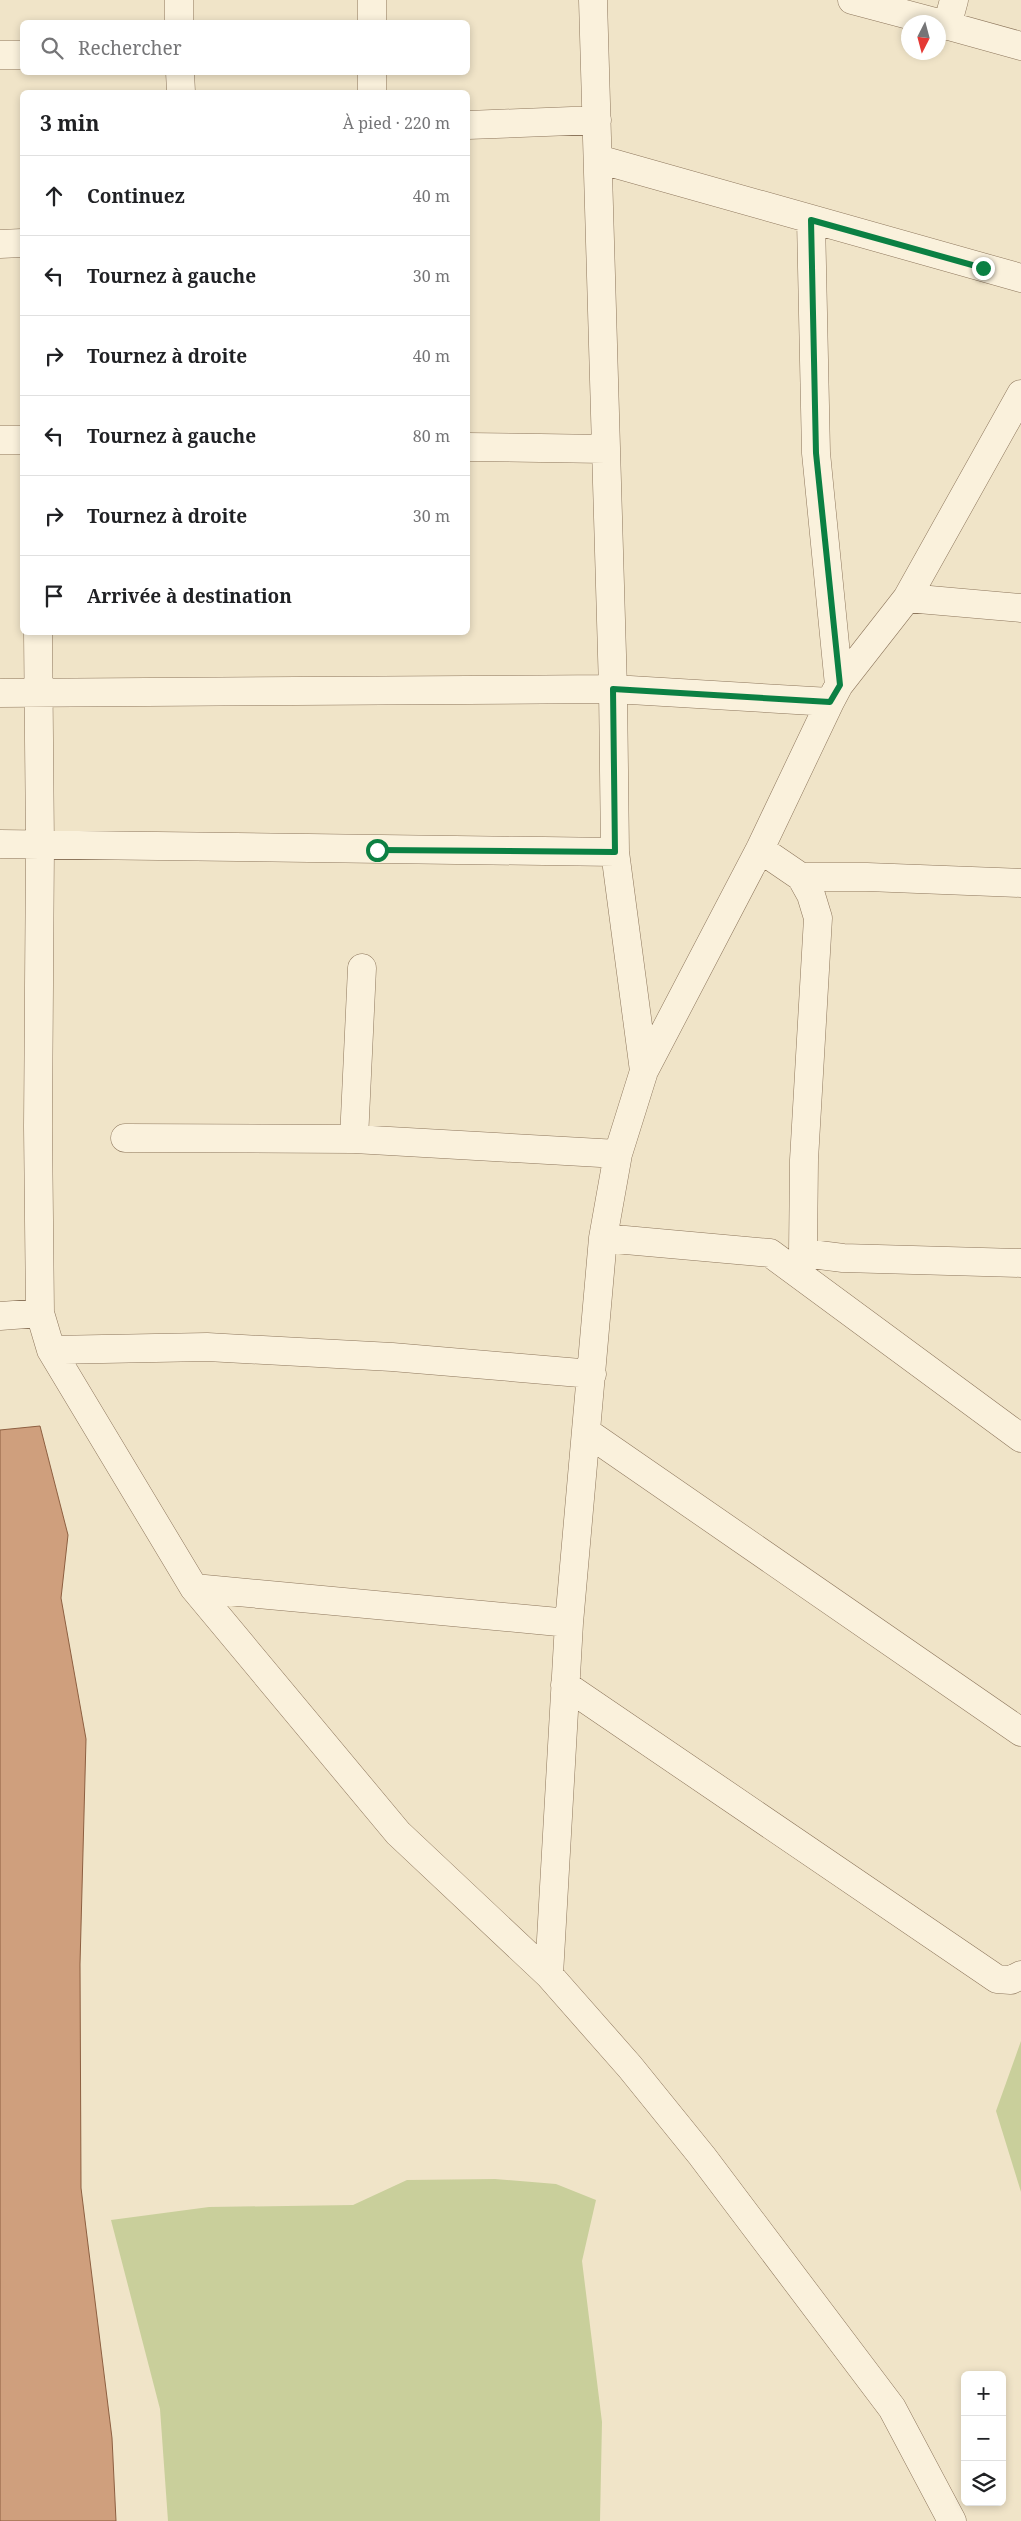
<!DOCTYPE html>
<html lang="fr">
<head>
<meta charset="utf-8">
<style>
  body { margin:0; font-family:"Noto Serif",serif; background:#f2f2f2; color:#202124 }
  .controls { position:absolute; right:15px; bottom:15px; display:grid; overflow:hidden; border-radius:8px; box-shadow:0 2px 8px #0003 }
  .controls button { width:45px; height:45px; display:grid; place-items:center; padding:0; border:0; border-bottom:1px solid #e0e0e0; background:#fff; color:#202124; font:25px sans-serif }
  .compass { position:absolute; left:901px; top:15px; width:45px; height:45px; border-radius:50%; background:#fff; box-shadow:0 2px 8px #0003; rotate:186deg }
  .stop { position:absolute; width:15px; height:15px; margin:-11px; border:4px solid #0b8043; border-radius:50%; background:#fff }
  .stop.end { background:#0b8043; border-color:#fff; box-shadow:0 1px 5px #0008 }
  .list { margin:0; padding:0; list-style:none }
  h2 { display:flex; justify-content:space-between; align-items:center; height:65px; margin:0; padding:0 20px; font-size:21px }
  h2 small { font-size:16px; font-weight:400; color:#757577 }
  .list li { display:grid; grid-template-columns:32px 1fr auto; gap:15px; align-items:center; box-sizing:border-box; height:80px; padding:0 20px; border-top:1px solid #e0e0e0 }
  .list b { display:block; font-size:19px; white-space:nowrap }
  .list em { font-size:16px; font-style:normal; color:#757577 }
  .icon { flex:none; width:28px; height:28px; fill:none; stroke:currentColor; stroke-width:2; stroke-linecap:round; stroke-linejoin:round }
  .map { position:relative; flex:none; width:1021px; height:2521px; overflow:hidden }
  .search { position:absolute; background:#fff; box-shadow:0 2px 8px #0003; left:20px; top:20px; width:450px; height:55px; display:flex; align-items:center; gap:12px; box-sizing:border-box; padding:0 18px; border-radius:8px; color:#757577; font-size:19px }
  .panel { position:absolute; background:#fff; box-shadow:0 2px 8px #0003; left:20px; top:90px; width:450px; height:545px; border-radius:8px }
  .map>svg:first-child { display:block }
</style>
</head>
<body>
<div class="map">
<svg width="1021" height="2521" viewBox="0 0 1021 2521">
  <rect width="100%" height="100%" fill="#f0e4c8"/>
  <!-- green -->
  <path fill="#c9cf9b" d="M1021 2041V2192L996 2111Z
    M495 2179 556 2184 596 2200 582 2261 602 2422 600 2521H168L160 2409 111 2220 209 2207 353 2205 407 2180Z"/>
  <!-- building -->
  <path fill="#cf9f7d" stroke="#8d5f41" d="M40 1426 68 1535 61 1598 86 1739 80 1964 81 2188 112 2438 116 2521H0V1430Z"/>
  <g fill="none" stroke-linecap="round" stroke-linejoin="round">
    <defs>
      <path id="street" d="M179 0V22
        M372 0V22
        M593 0 613 689 615 852 644 1071
        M852 0 935 22
        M938 23 1021 46
        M947 26 954 0
        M0 55H22
        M180 72 181 92
        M372 72V92
        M468 125 597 120
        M598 159 1021 278
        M811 220 816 453 839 685
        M0 244 22 243
        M0 440H22
        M468 447 605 449
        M907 598 1021 608
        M38 632 40 846 38 1127 40 1313 51 1350 194 1588 398 1833 549 1975
        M0 693 613 689 830 702
        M0 844 615 852
        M760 849 801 877H867L1021 883
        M801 877 811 895 818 918 804 1160 803 1253 843 1258 1021 1263
        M125 1138 354 1139 618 1154
        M354 1139 362 968
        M603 1238 770 1253 1021 1438
        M0 1316 40 1313
        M51 1350 207 1347 392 1357 592 1374
        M588 1433 1021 1732
        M194 1588 569 1623
        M565 1685 997 1979 1011 1980 1021 1975
        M952 2521 892 2408 702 2156 630 2067 549 1975 569 1623 603 1238 618 1154 644 1071 760 849 830 702 839 685 907 598 1021 394"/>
    </defs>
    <!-- street casing -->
    <use href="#street" stroke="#8d765c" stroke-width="29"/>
    <!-- street -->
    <use href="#street" stroke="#faf1dc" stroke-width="28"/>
  </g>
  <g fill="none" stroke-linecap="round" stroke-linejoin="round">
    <!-- route -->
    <path stroke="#0b8043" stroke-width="6" d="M377 850 615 852 613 689 830 702 840 685 816 453 811 220 983 268"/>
  </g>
</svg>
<div class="controls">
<button>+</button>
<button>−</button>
<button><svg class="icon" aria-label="layers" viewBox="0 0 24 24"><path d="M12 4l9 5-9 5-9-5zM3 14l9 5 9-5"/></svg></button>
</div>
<svg class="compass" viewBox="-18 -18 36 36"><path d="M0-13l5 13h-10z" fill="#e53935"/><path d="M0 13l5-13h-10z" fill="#757577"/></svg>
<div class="stop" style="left:377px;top:850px"></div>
<div class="stop end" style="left:983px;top:268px"></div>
<div class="search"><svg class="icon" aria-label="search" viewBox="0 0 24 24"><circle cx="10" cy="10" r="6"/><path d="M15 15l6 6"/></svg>Rechercher</div>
<section class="panel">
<h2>3 min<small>À pied · 220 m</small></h2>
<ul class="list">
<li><svg class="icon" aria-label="ahead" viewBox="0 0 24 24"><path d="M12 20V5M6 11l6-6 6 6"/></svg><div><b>Continuez</b></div><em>40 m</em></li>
<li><svg class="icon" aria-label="left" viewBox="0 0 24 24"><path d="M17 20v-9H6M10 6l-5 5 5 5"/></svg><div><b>Tournez à gauche</b></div><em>30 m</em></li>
<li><svg class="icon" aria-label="right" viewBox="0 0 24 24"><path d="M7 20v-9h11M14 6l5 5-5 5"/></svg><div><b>Tournez à droite</b></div><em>40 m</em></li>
<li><svg class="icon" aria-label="left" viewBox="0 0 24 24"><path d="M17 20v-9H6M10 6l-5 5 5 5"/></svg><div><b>Tournez à gauche</b></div><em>80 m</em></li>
<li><svg class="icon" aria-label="right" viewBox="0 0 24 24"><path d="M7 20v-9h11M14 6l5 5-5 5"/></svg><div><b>Tournez à droite</b></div><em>30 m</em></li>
<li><svg class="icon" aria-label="arrive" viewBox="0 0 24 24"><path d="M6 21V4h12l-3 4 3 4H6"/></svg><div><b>Arrivée à destination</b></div></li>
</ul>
</section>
</div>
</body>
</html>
